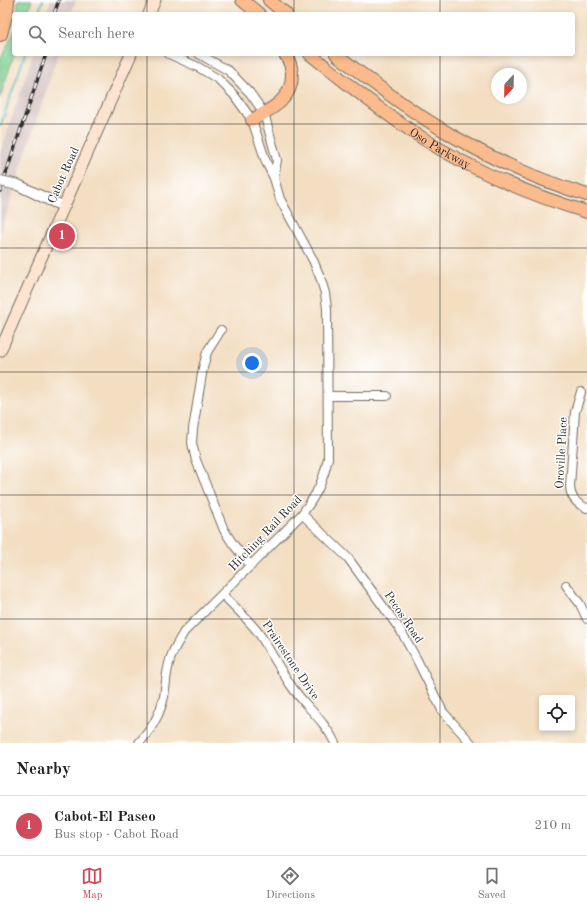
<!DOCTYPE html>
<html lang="en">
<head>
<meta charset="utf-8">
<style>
  body { margin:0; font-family:"Old Standard TT",serif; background:#f6f6f6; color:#202124 }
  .controls { position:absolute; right:12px; bottom:12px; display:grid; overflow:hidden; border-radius:4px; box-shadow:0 2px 6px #0003 }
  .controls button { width:36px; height:36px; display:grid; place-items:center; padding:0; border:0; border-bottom:1px solid #e0e0e0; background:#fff; color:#202124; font:20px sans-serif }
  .compass { position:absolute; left:491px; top:68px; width:36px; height:36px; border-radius:50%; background:#fff; box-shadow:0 2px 6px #0003; rotate:202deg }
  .you { position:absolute; left:252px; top:363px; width:14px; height:14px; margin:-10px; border:3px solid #fff; border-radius:50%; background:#1a73e8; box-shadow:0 0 0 6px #1a73e833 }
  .badge { display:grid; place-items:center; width:26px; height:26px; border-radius:50%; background:#d1495b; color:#fff; font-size:13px; font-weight:700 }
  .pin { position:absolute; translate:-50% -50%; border:2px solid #fff; box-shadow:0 1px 4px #0006 }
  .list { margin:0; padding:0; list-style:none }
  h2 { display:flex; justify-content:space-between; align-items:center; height:52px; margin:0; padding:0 16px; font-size:17px }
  h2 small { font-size:13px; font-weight:400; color:#757577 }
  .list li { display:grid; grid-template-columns:26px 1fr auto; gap:12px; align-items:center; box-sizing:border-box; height:60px; padding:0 16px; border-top:1px solid #e0e0e0 }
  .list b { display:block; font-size:15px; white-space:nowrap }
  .list p { margin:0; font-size:13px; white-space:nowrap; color:#757577 }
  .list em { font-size:13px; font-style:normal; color:#757577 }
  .icon { flex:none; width:22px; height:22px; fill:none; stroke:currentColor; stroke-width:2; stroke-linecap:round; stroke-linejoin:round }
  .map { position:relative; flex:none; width:587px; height:743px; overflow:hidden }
  .search { position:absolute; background:#fff; box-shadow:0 2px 6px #0003; left:12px; right:12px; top:12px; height:44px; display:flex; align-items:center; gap:10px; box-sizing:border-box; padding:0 14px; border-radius:4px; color:#757577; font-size:15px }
  .sheet { height:112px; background:#fff }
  nav { display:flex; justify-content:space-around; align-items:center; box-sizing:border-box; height:56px; border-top:1px solid #e0e0e0; background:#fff; font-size:11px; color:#757577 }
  nav a { display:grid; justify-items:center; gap:2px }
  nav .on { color:#d1495b }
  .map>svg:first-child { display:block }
</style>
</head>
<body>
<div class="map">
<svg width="587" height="743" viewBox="0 0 587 743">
  <rect width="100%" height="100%" fill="#fff"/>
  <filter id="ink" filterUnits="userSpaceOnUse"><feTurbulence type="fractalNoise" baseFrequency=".025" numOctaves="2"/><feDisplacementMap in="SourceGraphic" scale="8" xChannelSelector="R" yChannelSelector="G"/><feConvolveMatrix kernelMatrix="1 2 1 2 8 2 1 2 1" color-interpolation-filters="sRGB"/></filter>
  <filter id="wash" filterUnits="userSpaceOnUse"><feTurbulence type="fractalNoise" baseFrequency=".012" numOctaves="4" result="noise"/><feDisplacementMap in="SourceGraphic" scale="16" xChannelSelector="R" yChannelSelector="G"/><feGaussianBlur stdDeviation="0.9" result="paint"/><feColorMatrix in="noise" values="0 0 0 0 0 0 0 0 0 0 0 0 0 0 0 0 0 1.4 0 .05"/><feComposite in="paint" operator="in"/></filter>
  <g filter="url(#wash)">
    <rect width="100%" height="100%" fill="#f3dec2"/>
    <!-- industrial -->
    <path fill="#d1bfbd" d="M51 0H76L71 14H46Z
      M33 54H58L0 233V154Z"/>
    <!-- green -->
    <path fill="#7ed192" stroke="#547e5e" d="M18 0H32L27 14H17Z
      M14 30V54L0 98V59L7 47Z"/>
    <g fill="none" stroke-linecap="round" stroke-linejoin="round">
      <!-- stream -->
      <path stroke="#46b5bd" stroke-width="2" d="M38 14 43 0
        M0 127 25 54"/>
    </g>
  </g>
  <g filter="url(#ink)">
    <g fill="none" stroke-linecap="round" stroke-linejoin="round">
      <defs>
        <path id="minor" d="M199 54 229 71 250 93 264 113 277 160 274 178
          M221 330 207 352 203 368 193 429 192 443 196 460 224 530 233 544 251 566
          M581 392 575 412 570 487C571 498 576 504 587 508
          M328 396H387
          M302 514 348 558 401 631 417 660 443 712 471 743
          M566 585 580 604 587 619
          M222 594C235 607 249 620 260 635 271 652 280 670 292 687 305 706 325 721 335 743
          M139 743C151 730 160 715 164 697 166 684 166 672 170 660 173 649 179 641 184 632L302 514C317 494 323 482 328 458L327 309 325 293 320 277 313 260 280 199 274 178 266 162 252 120 234 95 218 79 198 67 169 54"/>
        <path id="tertiary" d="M49 200 63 206"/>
        <path id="secondary" d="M149 14 155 0
          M0 351 131 54"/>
        <g id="primary">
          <path d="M242 0 259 14"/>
          <path d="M269 0 286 14"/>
          <path id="s1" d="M310 54C345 82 379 110 416 134 469 169 527 194 587 212"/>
          <path d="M336 54C415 117 489 165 587 195"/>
          <path d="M252 120C271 109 292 100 292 75 292 67 289 60 285 54"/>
        </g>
        <path id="motorway" d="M0 34 6 12 7 0"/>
      </defs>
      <!-- minor casing -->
      <use href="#minor" stroke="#716a60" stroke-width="10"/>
      <!-- tertiary casing -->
      <use href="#tertiary" stroke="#716a60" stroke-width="12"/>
      <!-- secondary casing -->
      <use href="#secondary" stroke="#716a60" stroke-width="13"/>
      <!-- primary casing -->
      <use href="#primary" stroke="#716a60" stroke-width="14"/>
      <!-- motorway casing -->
      <use href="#motorway" stroke="#716a60" stroke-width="16"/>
      <!-- minor -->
      <use href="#minor" stroke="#fff" stroke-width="8"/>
      <!-- tertiary -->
      <use href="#tertiary" stroke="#fff" stroke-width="10"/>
      <!-- secondary -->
      <use href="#secondary" stroke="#fde4d1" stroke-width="11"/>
      <!-- primary -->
      <use href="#primary" stroke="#fbbb8d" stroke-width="12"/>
      <!-- motorway -->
      <use href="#motorway" stroke="#fbbb8d" stroke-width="14"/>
      <defs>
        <path id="rail" d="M54 14 59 0
          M0 191 46 54"/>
      </defs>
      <!-- rail casing -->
      <use href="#rail" stroke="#2b2b2b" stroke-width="3.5"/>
      <!-- rail -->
      <use href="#rail" stroke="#fff" stroke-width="2" stroke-dasharray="6" stroke-linecap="butt"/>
      <defs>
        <path id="tertiary-bridge" d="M0 181 18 185 49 200"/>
      </defs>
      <!-- tertiary-bridge casing -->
      <use href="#tertiary-bridge" stroke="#716a60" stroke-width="12" stroke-linecap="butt"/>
      <!-- tertiary-bridge -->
      <use href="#tertiary-bridge" stroke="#fff" stroke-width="10"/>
    </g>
  </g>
  <!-- grid -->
  <path fill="none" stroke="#2b2b2b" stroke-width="1" stroke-opacity="0.55" d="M147 0V14M294 0V14M440 0V14M147 54V743M294 54V743M440 54V743M0 124H587M0 248H587M0 372H587M0 495H587M0 619H587"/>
  <g text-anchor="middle" stroke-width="3" stroke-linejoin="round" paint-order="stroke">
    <!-- street labels -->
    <g font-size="12" fill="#2b2b2b" stroke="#fff">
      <text dy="4" stroke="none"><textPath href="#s1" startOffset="161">Oso Parkway</textPath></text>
      <text transform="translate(63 175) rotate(-66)" y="4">Cabot Road</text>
      <text transform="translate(561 453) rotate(-87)" y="4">Oroville Place</text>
      <text transform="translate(265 533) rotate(-46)" y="4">Hitching Rail Road</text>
      <text transform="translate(404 617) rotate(56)" y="4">Pecos Road</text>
      <text transform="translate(291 660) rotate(56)" y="4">Prairestone Drive</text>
    </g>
  </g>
</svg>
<div class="controls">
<button><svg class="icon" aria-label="locate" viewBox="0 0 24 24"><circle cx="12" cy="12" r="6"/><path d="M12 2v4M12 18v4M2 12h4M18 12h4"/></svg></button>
</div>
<svg class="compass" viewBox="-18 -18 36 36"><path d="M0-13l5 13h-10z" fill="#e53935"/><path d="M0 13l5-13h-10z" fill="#757577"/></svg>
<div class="you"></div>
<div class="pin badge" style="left:62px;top:236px">1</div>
<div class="search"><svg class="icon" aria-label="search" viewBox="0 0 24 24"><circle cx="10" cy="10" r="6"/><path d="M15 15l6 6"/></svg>Search here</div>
</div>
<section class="sheet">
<h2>Nearby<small></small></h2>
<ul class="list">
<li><span class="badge">1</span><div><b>Cabot-El Paseo</b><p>Bus stop · Cabot Road</p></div><em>210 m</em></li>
</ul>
</section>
<nav>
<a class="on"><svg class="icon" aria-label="map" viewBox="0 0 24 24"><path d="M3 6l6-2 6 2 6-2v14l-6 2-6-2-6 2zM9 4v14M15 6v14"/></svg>Map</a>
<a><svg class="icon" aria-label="directions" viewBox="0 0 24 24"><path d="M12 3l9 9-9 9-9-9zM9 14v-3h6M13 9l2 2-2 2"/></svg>Directions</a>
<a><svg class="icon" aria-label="saved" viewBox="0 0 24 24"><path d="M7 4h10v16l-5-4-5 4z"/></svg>Saved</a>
</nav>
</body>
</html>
